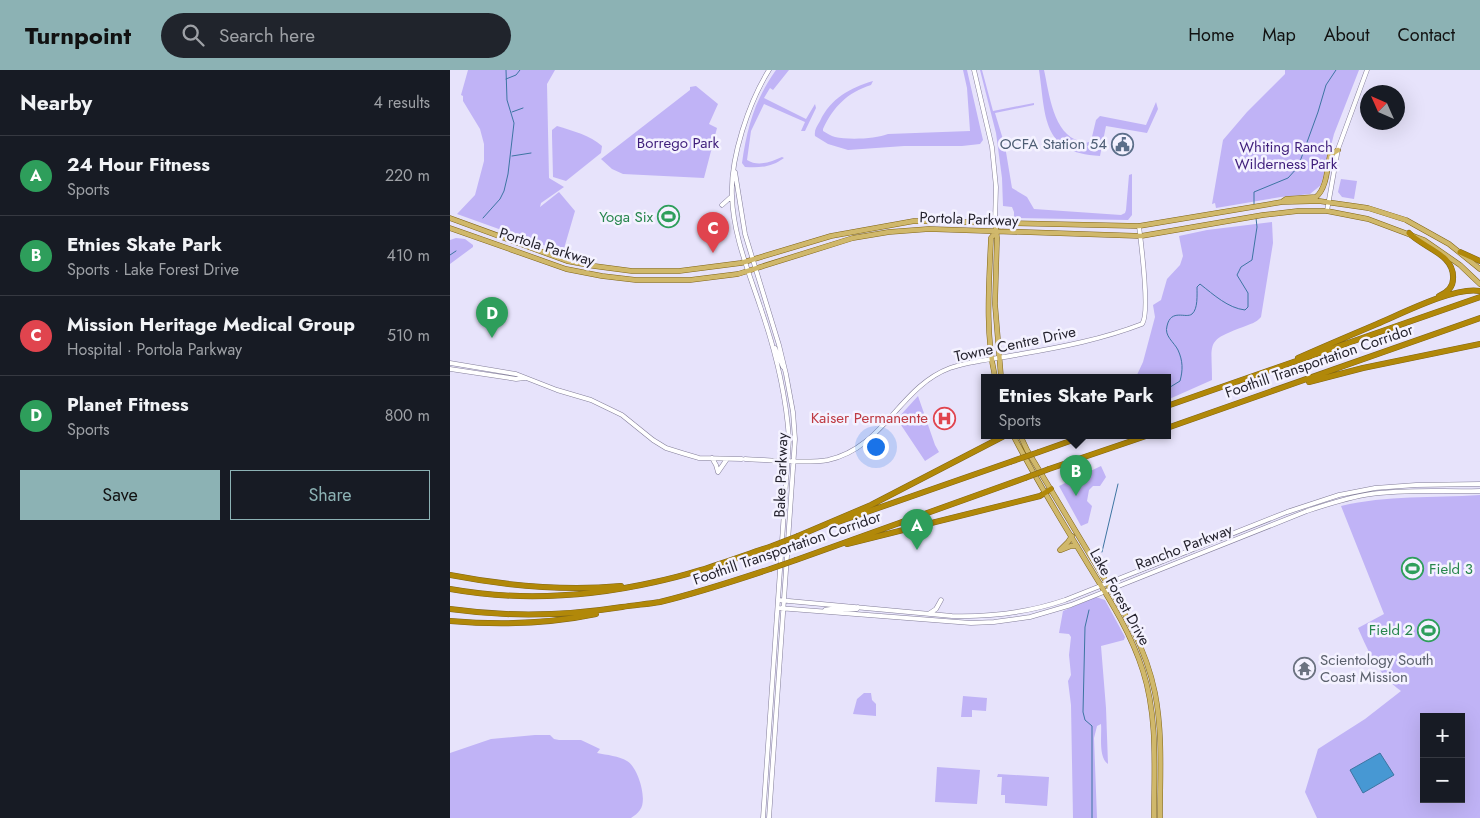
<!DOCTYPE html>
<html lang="en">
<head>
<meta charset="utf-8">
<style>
  body { margin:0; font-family:Jost,sans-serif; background:#20242c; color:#f1f3f6 }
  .controls { position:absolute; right:15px; bottom:15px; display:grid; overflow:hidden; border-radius:0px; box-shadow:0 5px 20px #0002 }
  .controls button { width:45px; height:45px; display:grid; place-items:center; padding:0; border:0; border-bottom:1px solid #363941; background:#171b24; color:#f1f3f6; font:25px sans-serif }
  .compass { position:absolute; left:910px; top:15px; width:45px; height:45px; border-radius:50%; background:#171b24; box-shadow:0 5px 20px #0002; rotate:315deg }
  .you { position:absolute; left:425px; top:376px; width:18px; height:18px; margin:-12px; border:4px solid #fff; border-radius:50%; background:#1a73e8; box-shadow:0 0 0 8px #1a73e833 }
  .badge { display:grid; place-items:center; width:32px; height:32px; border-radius:50%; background:#8cb2b4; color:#fff; font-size:16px; font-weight:700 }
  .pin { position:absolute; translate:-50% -41px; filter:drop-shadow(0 1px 2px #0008) }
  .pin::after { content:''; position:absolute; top:26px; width:18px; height:15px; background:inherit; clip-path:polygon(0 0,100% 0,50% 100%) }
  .popup { position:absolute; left:531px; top:304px; width:190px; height:65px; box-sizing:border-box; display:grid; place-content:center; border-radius:0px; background:#171b24; filter:drop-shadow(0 1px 4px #0005); font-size:16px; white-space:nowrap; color:#9ea1a6 }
  .popup b { font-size:19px; color:#f1f3f6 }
  .popup::after { content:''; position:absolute; left:50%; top:100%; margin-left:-10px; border:10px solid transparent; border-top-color:#171b24 }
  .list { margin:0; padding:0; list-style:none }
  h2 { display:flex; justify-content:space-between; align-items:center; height:65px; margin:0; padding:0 20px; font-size:21px }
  h2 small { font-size:16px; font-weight:400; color:#9ea1a6 }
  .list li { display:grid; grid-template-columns:32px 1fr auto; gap:15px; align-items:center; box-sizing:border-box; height:80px; padding:0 20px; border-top:1px solid #363941 }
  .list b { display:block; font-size:19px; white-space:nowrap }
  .list p { margin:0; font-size:16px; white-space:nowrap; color:#9ea1a6 }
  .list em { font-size:16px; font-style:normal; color:#9ea1a6 }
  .actions { display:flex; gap:10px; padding:15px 20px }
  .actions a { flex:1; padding:11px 0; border:1px solid #8cb2b4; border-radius:0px; text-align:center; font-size:18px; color:#8cb2b4 }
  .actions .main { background:#8cb2b4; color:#111 }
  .icon { flex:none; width:28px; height:28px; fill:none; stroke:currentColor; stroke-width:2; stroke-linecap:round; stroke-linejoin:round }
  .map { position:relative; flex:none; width:1030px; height:748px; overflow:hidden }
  header { display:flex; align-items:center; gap:30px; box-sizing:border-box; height:70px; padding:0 25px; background:#8cb2b4; color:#111 }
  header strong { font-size:24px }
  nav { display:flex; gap:28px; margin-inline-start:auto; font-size:18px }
  .search { width:350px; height:45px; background:#20242c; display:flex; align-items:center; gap:12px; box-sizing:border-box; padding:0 18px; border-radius:28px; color:#9ea1a6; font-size:19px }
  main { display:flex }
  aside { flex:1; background:#171b24 }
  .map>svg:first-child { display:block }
</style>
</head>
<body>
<header>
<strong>Turnpoint</strong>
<div class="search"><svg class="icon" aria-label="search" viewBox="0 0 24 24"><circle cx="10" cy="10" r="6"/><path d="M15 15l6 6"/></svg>Search here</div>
<nav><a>Home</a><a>Map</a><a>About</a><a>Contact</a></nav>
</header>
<main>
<aside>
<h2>Nearby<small>4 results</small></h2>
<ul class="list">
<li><span class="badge" style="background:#2e9e5b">A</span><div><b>24 Hour Fitness</b><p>Sports</p></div><em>220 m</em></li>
<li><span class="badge" style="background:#2e9e5b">B</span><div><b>Etnies Skate Park</b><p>Sports · Lake Forest Drive</p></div><em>410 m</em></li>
<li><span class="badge" style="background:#e0444e">C</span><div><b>Mission Heritage Medical Group</b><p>Hospital · Portola Parkway</p></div><em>510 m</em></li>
<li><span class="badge" style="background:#2e9e5b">D</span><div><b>Planet Fitness</b><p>Sports</p></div><em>800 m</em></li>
</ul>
<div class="actions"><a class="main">Save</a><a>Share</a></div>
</aside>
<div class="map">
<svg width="1030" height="748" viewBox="0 0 1030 748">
  <rect width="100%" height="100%" fill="#e7e3fb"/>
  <!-- green -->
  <path fill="#c0b3f6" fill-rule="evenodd" d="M18 0H105L97 14 99 108 114 117 91 133 90 137 109 122 125 141 113 182 7 144 25 125 34 91V74L30 59 13 31V26L11 25Z
    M326 0H339L323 20 320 18 314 28 356 49 365 34 366 38 355 61H351L355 52 314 34 301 61 297 90C308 97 321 92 332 87L334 88C322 97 310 98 295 97L292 93C297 58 305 29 326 0Z
    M513 0H517L533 70 530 74 512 76H454L398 80 378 74 365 66C364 60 367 56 370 51 381 28 400 18 423 11L421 15C397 23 384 36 373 59V61C377 63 381 66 385 67 398 70 426 69 438 64L520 61 517 18Z
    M530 0H532L543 41 584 33V35L545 43 555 76 562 118 577 127 584 139 671 145 675 143 676 140 679 105 682 104V145L678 150 564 148V142L562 137 553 136 552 108 546 63Z
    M589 0H594C599 22 603 65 630 71 635 73 637 73 641 71L646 50 650 46 696 55 706 32 708 39 697 63 656 56 650 86C591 83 596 46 589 0Z
    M835 0H909L884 64 871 115 860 124 831 127 766 138 765 133 762 134 773 70 797 42 835 4Z
    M246 16 268 34 259 54 267 58 254 108 173 104 162 99 151 89 240 20V17Z
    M107 56C123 61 140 65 152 76L151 83 116 111 103 107 102 66V60Z
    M891 109 907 111 904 129 892 127 888 122Z
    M822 152 823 173 811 247C806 253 800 254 793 257 755 271 762 272 762 310L717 330V307H686L693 292 705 247 703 235 711 230 717 209 730 195 733 186 729 166 757 160Z
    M6 168 15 169 23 175V177L0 194V170Z
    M468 326 485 375 489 382 475 391 447 349Z
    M651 396 656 407 650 416H643L639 420 637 431 642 436 638 453 631 456 609 416Z
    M1030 425V748H867L855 722 868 679 915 649 951 621C928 604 919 583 908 558L934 544 891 436C937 425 983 428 1030 425ZM974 647H1011V729H974Z
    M646 527 655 530 675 567 674 570 651 576 656 638 658 694C648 687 652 665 651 654L647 656 644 668 647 748H623L621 635 618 611 621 605 619 585 621 567 619 564 609 563 613 541Z
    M414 623H421L422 630 426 634V646L403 644 407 629Z
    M513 626 537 628 536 641 522 640V647H511Z
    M85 665H100L104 669 109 670H131L150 679 147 683C157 685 169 686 177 691 188 697 198 730 190 740 188 743 184 746 181 748H0V683L41 669Z
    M487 697 530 700 527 734 485 732Z
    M548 704 599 707 597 736 555 733V725H551L552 707H547Z"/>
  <!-- water -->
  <path fill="#4798d3" stroke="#3d75a2" d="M930 683 944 705 913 723 900 700Z"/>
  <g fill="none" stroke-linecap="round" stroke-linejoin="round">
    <!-- stream -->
    <path stroke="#3d75a2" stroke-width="1" d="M56 9 66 5 70 0
      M62 42 73 38
      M62 86 81 83
      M804 134V122L838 108 848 97 868 42 876 15 886 0
      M33 148 50 129 54 121 58 104 64 53 57 30 56 0
      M0 185 6 181
      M717 319 730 311C733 300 733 291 728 280 724 272 714 266 717 256 721 238 736 249 742 244 748 239 747 225 747 217L750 214C764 225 778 238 795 240L798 237V223L787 205 791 197 802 190 807 157 806 148
      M652 482 668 414
      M639 540 635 557 633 642 635 650 642 656V748"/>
    <defs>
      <path id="secondary" d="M524 0 542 77 546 117 545 152
        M285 102 295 164 329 275 336 304 343 342 345 369 319 748
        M272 135 282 126
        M877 141 888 79 917 0
        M325 278 333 297
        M0 293 66 304 107 320 141 330 172 345 203 370 216 378 232 383 249 388 292 389
        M0 299 66 309 75 308
        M262 388 266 395 268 402
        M295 389C319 390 356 394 378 390 434 378 449 317 500 298 522 290 548 289 571 284 612 277 653 269 692 254 700 244 691 172 689 156
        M268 402 277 389
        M328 530 502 546C541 547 577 543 615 530L837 442 889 425 925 418 966 415 1030 414
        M328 538 521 553 544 552 580 547 621 535 857 441C878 434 899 427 921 424 957 419 994 422 1030 421
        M375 540C386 537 396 540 407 539L408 537
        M480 543 486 539 491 530
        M313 748 339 369C336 323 325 279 310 236 298 200 283 164 282 126 280 88 299 32 319 0"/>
      <path id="primary" d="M833 131 836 129 866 127C877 118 877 98 880 85L888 80
        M0 148 117 191 144 196 182 201H229L291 193 381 166 464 151 689 156 832 132 869 131 918 138 956 150 999 174 1030 199
        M545 152 547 168 545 234 551 307
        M0 158 116 199 152 206 186 210H240L288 204 403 168 439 162 479 159 691 166 813 145 848 141H877L918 149 974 170 1010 195 1030 214
        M545 307C535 262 539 214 541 168L546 162
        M563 365C586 410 613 453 639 496 660 530 681 563 693 601 708 648 704 699 704 748
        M570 365 577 380C599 416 621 453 643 490 669 533 695 573 705 623 713 664 710 707 710 748
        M610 480 618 472 622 466
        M611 480 621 476H627"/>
      <path id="motorway" d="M959 163C973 178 1005 184 1003 209 1003 218 996 223 989 226
        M1010 182 1030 191
        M848 288C875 276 901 265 927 254 951 244 1005 216 1030 221
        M859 312 913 298 1030 274
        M717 336 1030 227
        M717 358 1030 248
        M589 382 637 365
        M599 399 699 365
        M388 452 560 392
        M348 466 421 435 556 365
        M397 474 590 426 601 419
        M346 490 575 408
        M0 505C57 516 113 521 171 516
        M0 519C67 531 138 527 205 512 245 504 283 489 322 476
        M0 539C57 547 115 546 172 537 185 535 198 534 210 532 247 523 284 511 320 499
        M0 551C48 555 98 554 146 544"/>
    </defs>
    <!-- secondary casing -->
    <use href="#secondary" stroke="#837e99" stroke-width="5"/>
    <!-- primary casing -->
    <use href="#primary" stroke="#806516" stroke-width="5.5"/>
    <!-- motorway casing -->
    <use href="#motorway" stroke="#806516" stroke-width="6"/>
    <!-- secondary -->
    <use href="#secondary" stroke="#fff" stroke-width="4"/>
    <!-- primary -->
    <use href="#primary" stroke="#d0b86b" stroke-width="4.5"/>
    <!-- motorway -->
    <use href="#motorway" stroke="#b18809" stroke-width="5"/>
    <defs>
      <path id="motorway-bridge" d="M560 392 589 382
        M575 408 599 399
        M322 476 348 466
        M320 499 346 490"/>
    </defs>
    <!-- motorway-bridge casing -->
    <use href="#motorway-bridge" stroke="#806516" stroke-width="6" stroke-linecap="butt"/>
    <!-- motorway-bridge -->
    <use href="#motorway-bridge" stroke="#b18809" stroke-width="5"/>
  </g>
  <!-- icons -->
  <defs>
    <symbol id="civic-ring" viewBox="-11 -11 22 22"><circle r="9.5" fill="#f4f2ff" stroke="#5c6f8a" stroke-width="1.5"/><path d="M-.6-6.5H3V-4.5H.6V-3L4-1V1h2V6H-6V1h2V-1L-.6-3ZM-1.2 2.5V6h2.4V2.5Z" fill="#5c6f8a"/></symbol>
    <symbol id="stadium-ring" viewBox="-11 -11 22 22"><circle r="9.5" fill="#f4f2ff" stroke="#2e9e5b" stroke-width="1.5"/><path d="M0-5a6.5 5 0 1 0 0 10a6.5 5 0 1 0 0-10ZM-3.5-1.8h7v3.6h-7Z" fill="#2e9e5b"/></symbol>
    <symbol id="hospital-ring" viewBox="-11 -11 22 22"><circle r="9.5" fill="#f4f2ff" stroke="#e0444e" stroke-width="1.5"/><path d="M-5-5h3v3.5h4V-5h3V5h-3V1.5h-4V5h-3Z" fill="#e0444e"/></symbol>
    <symbol id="temple-ring" viewBox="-11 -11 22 22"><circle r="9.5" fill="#f4f2ff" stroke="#6b7280" stroke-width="1.5"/><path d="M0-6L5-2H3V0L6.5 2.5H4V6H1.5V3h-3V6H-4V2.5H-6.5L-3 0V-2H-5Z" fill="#6b7280"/></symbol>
  </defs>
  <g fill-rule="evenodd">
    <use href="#civic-ring" x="660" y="62" width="25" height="25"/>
    <use href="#stadium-ring" x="206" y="134" width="25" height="25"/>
    <use href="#hospital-ring" x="482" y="336" width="25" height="25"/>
    <use href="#stadium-ring" x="950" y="486" width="25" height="25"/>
    <use href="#stadium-ring" x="966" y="548" width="25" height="25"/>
    <use href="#temple-ring" x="842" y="586" width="25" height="25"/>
  </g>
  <g text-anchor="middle" stroke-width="5" stroke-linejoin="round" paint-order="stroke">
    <!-- park labels -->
    <g font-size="15" fill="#3f1e7b" stroke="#f4f2ff">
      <text x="228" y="78">Borrego Park</text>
      <text x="836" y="82">Whiting Ranch<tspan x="836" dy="17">Wilderness Park</tspan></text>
    </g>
    <!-- service labels -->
    <g font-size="15" fill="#4e5e75" stroke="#f4f2ff" text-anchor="end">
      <text x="657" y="79">OCFA Station 54</text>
    </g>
    <!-- leisure labels -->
    <g font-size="15" fill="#27864d" stroke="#f4f2ff" text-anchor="end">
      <text x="203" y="152">Yoga Six</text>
      <text x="979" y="504" text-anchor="start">Field 3</text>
      <text x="963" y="565">Field 2</text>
    </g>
    <!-- street labels -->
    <g font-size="15" fill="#26242f" stroke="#f4f2ff">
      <text transform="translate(519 149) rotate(2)" y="5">Portola Parkway</text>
      <text transform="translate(97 177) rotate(17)" y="5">Portola Parkway</text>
      <text transform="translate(565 274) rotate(-12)" y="5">Towne Centre Drive</text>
      <text transform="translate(869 291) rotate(-19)" y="5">Foothill Transportation Corridor</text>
      <text transform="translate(331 405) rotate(-88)" y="5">Bake Parkway</text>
      <text transform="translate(734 477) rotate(-21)" y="5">Rancho Parkway</text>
      <text transform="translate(337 478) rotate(-19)" y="5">Foothill Transportation Corridor</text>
      <text transform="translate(670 527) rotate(61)" y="5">Lake Forest Drive</text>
    </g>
    <!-- health labels -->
    <g font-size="15" fill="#be3a42" stroke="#f4f2ff" text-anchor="end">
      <text x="478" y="353">Kaiser Permanente</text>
    </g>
    <!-- worship labels -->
    <g font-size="15" fill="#5b616d" stroke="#f4f2ff" text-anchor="start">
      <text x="870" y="595">Scientology South<tspan x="870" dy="17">Coast Mission</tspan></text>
    </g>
  </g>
</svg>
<div class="controls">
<button>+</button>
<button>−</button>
</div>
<svg class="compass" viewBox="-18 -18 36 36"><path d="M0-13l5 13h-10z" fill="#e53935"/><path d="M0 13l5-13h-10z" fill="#9ea1a6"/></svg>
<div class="you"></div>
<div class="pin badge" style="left:467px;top:480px;background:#2e9e5b">A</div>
<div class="pin badge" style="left:626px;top:426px;background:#2e9e5b">B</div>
<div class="popup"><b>Etnies Skate Park</b>Sports</div>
<div class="pin badge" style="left:263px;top:183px;background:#e0444e">C</div>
<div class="pin badge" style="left:42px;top:268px;background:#2e9e5b">D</div>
</div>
</main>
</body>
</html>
